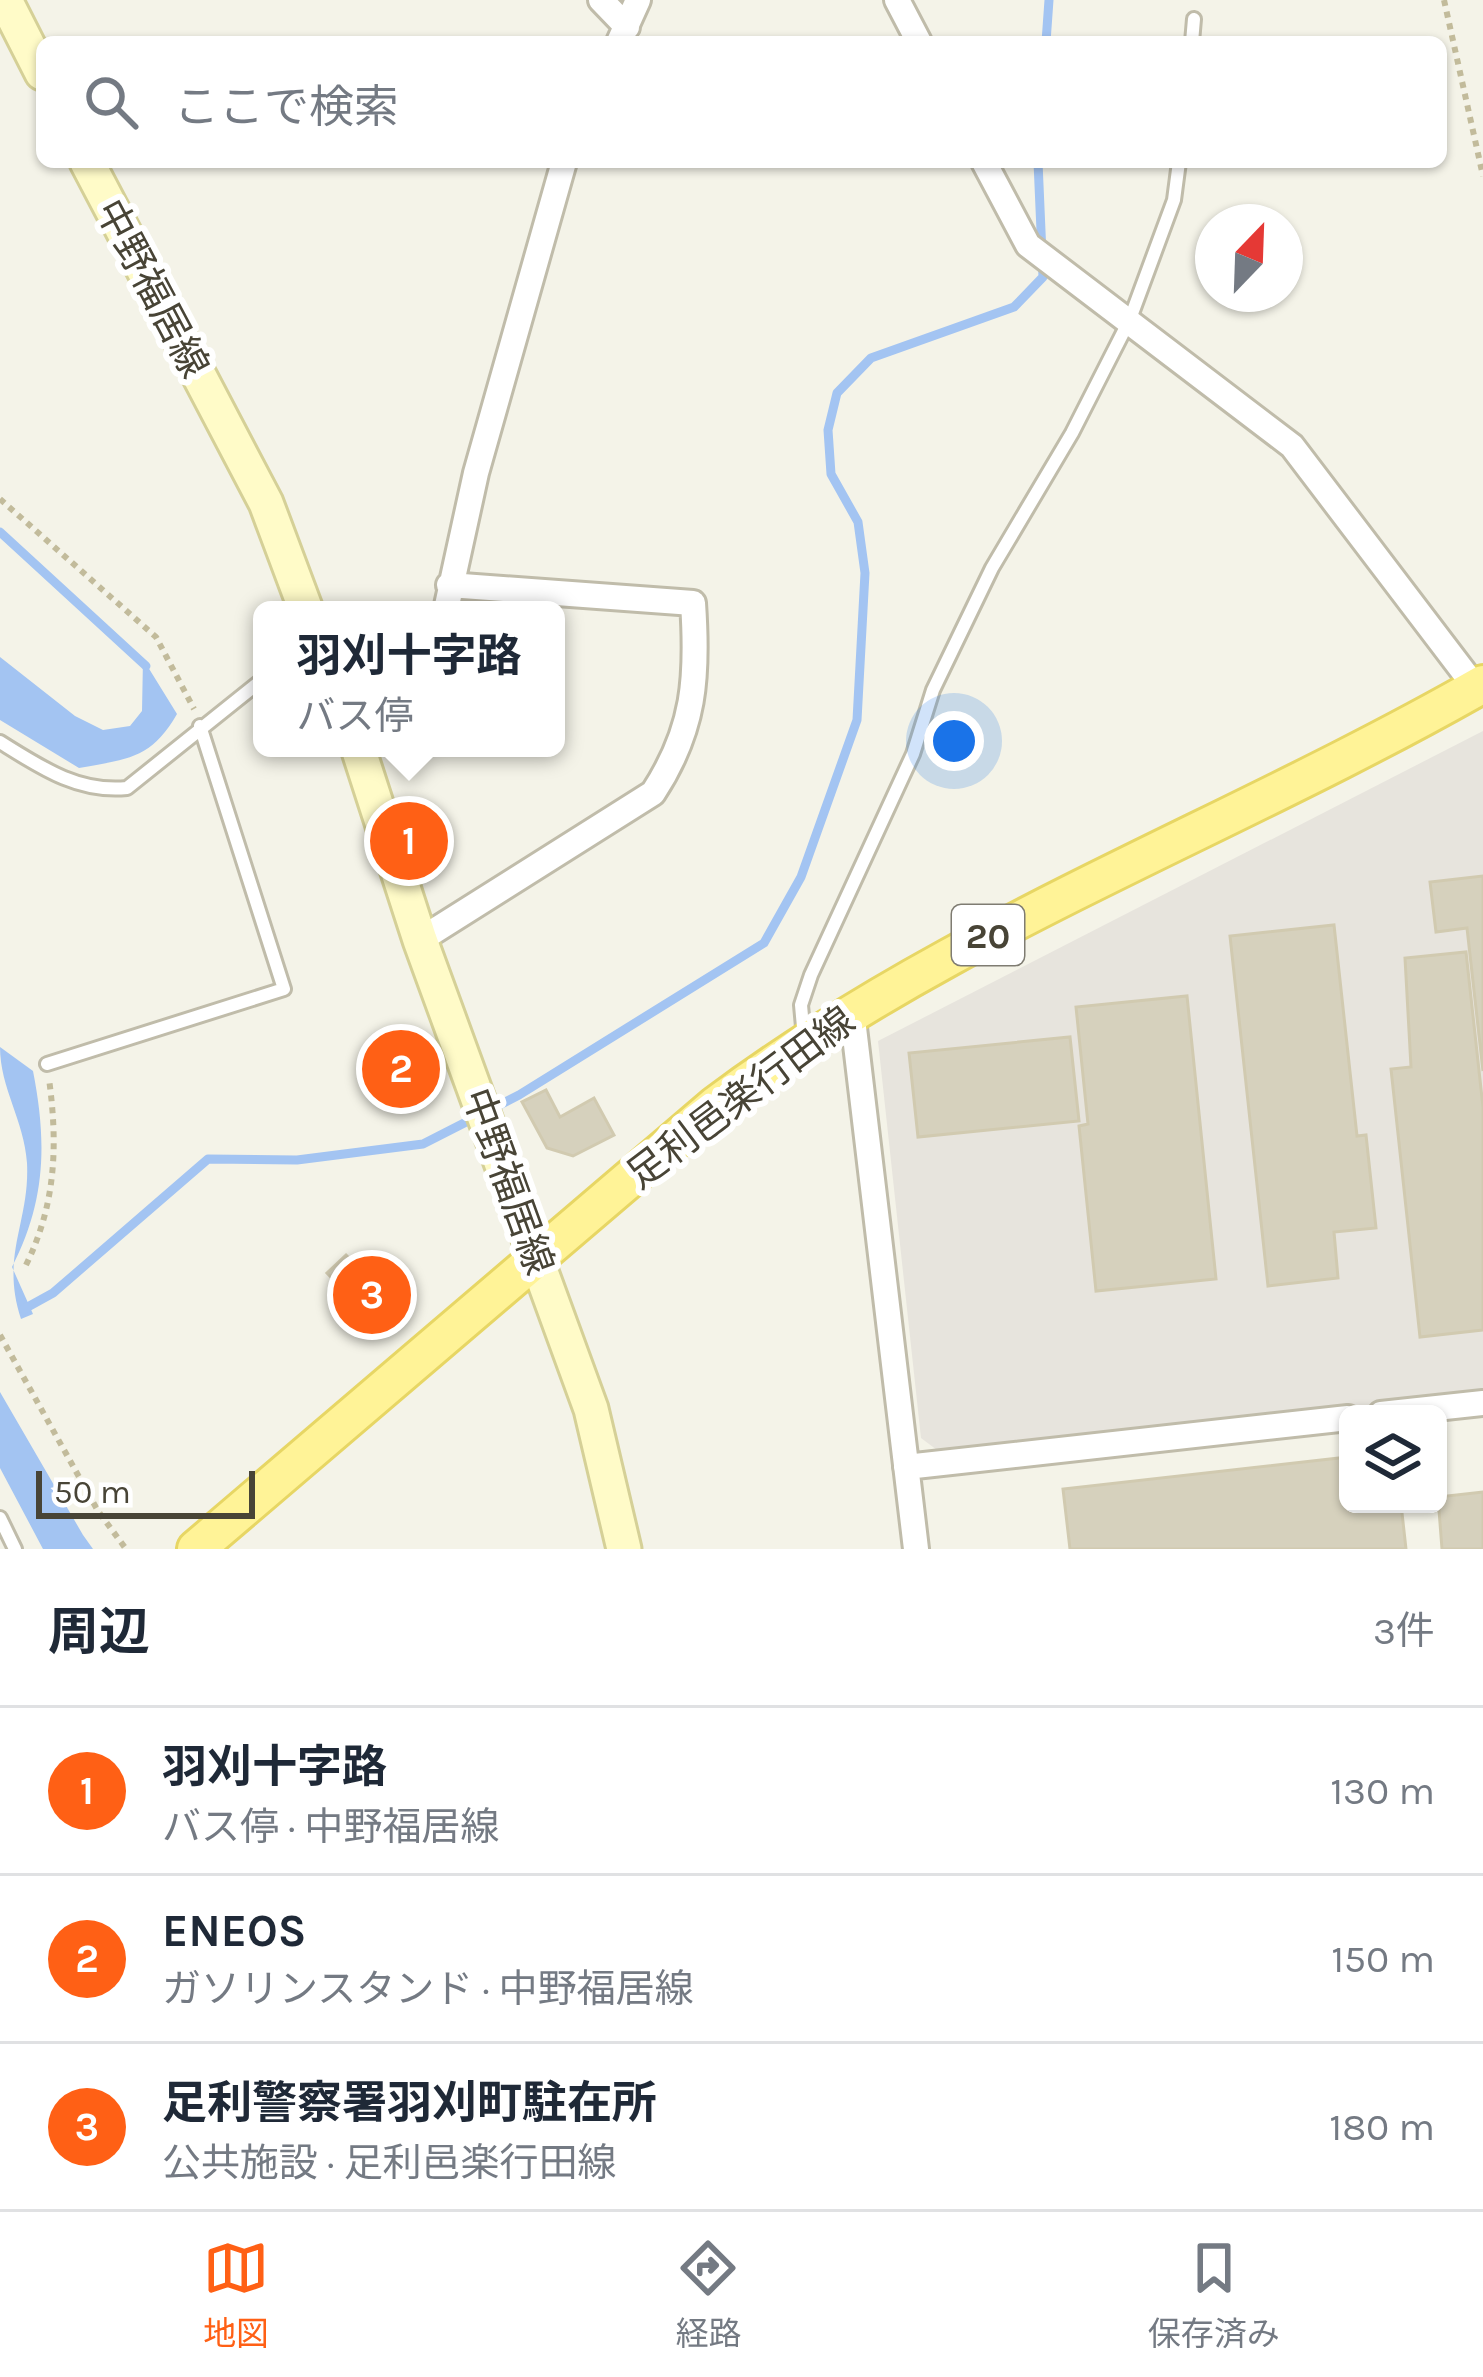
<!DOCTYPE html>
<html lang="ja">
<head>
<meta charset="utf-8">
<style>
  body { margin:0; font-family:Karla,"Noto Sans JP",sans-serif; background:#f2f2f3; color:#1f2937 }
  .controls { position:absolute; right:36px; bottom:36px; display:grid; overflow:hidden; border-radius:18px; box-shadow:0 3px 9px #0004 }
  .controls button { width:108px; height:108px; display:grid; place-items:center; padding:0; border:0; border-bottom:3px solid #e0e1e3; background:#fff; color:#1f2937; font:60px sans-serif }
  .compass { position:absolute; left:1195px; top:204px; width:108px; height:108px; border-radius:50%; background:#fff; box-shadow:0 3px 9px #0004; rotate:23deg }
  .scale { position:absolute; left:36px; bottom:30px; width:219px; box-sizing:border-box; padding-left:12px; border:6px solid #484436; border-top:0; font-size:33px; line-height:42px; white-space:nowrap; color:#484436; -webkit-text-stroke:9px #fff; paint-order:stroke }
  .you { position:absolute; left:954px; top:741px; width:42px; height:42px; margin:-30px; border:9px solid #fff; border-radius:50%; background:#1a73e8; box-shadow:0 0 0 18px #1a73e833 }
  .badge { display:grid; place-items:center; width:78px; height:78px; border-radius:50%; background:#ff6015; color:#fff; font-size:39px; font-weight:700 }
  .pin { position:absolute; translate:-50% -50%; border:6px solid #fff; box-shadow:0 3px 12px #0006 }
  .popup { position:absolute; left:253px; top:601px; width:312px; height:156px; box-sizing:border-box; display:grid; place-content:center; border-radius:18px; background:#fff; filter:drop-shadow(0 3px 9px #0005); font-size:39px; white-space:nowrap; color:#747a83 }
  .popup b { font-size:45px; color:#1f2937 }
  .popup::after { content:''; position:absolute; left:50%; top:100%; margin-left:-24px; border:24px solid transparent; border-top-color:#fff }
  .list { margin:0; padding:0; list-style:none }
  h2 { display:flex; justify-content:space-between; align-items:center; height:156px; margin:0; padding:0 48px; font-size:51px }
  h2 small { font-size:39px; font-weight:400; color:#747a83 }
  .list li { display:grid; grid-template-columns:78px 1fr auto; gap:36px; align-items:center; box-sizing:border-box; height:168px; padding:0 48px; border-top:3px solid #e0e1e3 }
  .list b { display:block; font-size:45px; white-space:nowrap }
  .list p { margin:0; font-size:39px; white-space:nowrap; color:#747a83 }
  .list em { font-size:39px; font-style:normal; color:#747a83 }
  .icon { flex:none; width:66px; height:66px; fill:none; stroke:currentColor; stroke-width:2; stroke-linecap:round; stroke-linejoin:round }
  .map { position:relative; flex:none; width:1483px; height:1549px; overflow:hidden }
  .search { position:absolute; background:#fff; box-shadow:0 3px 9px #0004; left:36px; right:36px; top:36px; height:132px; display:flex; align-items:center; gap:30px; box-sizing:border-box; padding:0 42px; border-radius:18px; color:#747a83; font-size:45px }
  .sheet { height:660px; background:#fff }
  nav { display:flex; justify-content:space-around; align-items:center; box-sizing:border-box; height:168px; border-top:3px solid #e0e1e3; background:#fff; font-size:33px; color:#747a83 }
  nav a { display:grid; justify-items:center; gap:6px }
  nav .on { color:#ff6015 }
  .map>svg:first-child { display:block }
</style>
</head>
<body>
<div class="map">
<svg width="1483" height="1549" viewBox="0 0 1483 1549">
  <rect width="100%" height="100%" fill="#f4f3e8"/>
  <!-- industrial -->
  <path fill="#e7e4dd" d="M1483 731V1393L941 1453 921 1438 878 1041Z"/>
  <!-- water -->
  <path fill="#a3c4f2" d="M0 657 75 716 103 730 130 726 142 711 143 659 177 714C151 759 128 759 79 768L0 720Z
    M0 1047 33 1071C47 1142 46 1201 12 1267L33 1314 21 1319C0 1255 30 1222 27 1163 24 1120 0 1088 0 1047Z
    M0 1392 83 1535 93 1549H43L0 1468Z"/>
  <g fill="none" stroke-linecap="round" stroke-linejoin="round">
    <!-- stream -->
    <path stroke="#a3c4f2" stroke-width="9" d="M1046 42 1049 0
      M0 532 146 666
      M24 1309 53 1293 208 1159 297 1160 423 1144 519 1095 764 943 801 877 857 720 865 573 858 522 831 474 828 430 837 393 871 358 1014 307 1043 277 1038 162"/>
  </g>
  <!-- building -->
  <path fill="#d6d1bd" stroke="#d1cab0" stroke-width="3" d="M1483 876V1071L1467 928 1436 932 1430 882Z
    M1483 876V1071L1467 928 1436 932 1430 882Z
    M1334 925 1357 1136 1366 1135 1376 1228 1334 1232 1338 1278 1268 1286 1230 936Z
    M1466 952 1483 1107V1330L1420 1337 1391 1069 1411 1067 1405 958Z
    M1187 996 1216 1279 1096 1291 1079 1126 1088 1124 1076 1007Z
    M1070 1037 1079 1121 918 1137 909 1053Z
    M546 1090 560 1117 594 1098 614 1135 573 1156 547 1148 522 1102Z
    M346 1255 376 1286 386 1276 400 1292 392 1299 401 1308 380 1328 327 1273Z
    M1348 1457V1504H1401L1406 1549H1070L1063 1489Z
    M1483 1492V1549H1442L1438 1497Z"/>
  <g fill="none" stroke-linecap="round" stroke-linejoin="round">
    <defs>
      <path id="lane" d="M1192 42 1194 19
        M0 742C40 767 78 793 127 788L262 680
        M804 1038 801 1005 811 975 913 754 933 690 992 568 1072 433 1130 319 1174 200 1179 162
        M47 1064 284 989 200 726
        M0 1518 15 1549"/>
      <path id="street" d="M601 0 627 27
        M897 0 919 42
        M619 42 638 0
        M984 162 1028 245 1292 446 1476 688
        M446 610 476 473 564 162
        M420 940 653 793C695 729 698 677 693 603L449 585
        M852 1011 916 1549
        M1381 1414 1483 1403
        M906 1467 1348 1418"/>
      <path id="secondary" d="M5 0 42 73
        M87 162 266 503 306 610
        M358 748 420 940 591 1409 624 1549"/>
      <path id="primary" d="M196 1549 716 1105C951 929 1229 829 1483 684"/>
    </defs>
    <!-- lane casing -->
    <use href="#lane" stroke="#c0bcaa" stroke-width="18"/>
    <!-- street casing -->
    <use href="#street" stroke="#c0bcaa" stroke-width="30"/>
    <!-- secondary casing -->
    <use href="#secondary" stroke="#d5d097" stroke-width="39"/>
    <!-- primary casing -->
    <use href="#primary" stroke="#e7d664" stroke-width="42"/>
    <!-- path -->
    <path stroke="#c2bb9b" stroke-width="6" stroke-dasharray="6 6" stroke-linecap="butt" d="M1444 0 1483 176
      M0 499 156 637 194 709
      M26 1265C56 1204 58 1145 49 1079
      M0 1335 98 1511 126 1549"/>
    <!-- lane -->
    <use href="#lane" stroke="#fff" stroke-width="12"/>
    <!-- street -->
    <use href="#street" stroke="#fff" stroke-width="24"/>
    <!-- secondary -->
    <use href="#secondary" stroke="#fffbc8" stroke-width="33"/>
    <!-- primary -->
    <use href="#primary" stroke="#fff397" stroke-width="36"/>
  </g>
  <g text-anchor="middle" stroke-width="12" stroke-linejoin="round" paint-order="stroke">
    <!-- shield labels -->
    <rect fill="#fff" stroke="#7f7c72" stroke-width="3" x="952" y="905" width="72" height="60" rx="9"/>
    <g font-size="36" font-weight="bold" fill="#484436">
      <text x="988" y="948">20</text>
    </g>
    <!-- street labels -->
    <g font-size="39" fill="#484436" stroke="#fff">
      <text transform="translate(153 288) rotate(62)" y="14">中野福居線</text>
      <text transform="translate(740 1097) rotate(-37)" y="14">足利邑楽行田線</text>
      <text transform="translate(509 1181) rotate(70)" y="14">中野福居線</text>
    </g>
  </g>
</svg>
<div class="controls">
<button><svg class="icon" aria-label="layers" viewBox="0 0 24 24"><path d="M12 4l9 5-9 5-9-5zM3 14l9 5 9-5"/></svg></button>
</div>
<svg class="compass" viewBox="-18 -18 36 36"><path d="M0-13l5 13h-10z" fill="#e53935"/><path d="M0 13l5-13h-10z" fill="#747a83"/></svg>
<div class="scale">50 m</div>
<div class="you"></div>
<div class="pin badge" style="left:409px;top:841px">1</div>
<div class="popup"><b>羽刈十字路</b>バス停</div>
<div class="pin badge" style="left:401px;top:1069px">2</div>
<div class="pin badge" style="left:372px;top:1295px">3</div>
<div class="search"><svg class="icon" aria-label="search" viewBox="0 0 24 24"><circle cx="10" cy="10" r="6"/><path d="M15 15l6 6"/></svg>ここで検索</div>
</div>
<section class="sheet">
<h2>周辺<small>3件</small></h2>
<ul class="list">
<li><span class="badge">1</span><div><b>羽刈十字路</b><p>バス停 · 中野福居線</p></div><em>130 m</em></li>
<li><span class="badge">2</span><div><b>ENEOS</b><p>ガソリンスタンド · 中野福居線</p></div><em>150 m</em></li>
<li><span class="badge">3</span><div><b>足利警察署羽刈町駐在所</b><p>公共施設 · 足利邑楽行田線</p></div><em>180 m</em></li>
</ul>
</section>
<nav>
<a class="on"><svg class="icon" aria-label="map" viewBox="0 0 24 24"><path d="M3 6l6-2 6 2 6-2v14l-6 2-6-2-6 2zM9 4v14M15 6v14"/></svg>地図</a>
<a><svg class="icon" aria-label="directions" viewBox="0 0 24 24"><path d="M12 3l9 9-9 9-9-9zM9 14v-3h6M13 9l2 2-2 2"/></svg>経路</a>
<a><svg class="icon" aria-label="saved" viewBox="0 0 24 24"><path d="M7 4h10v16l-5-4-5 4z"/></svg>保存済み</a>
</nav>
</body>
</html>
